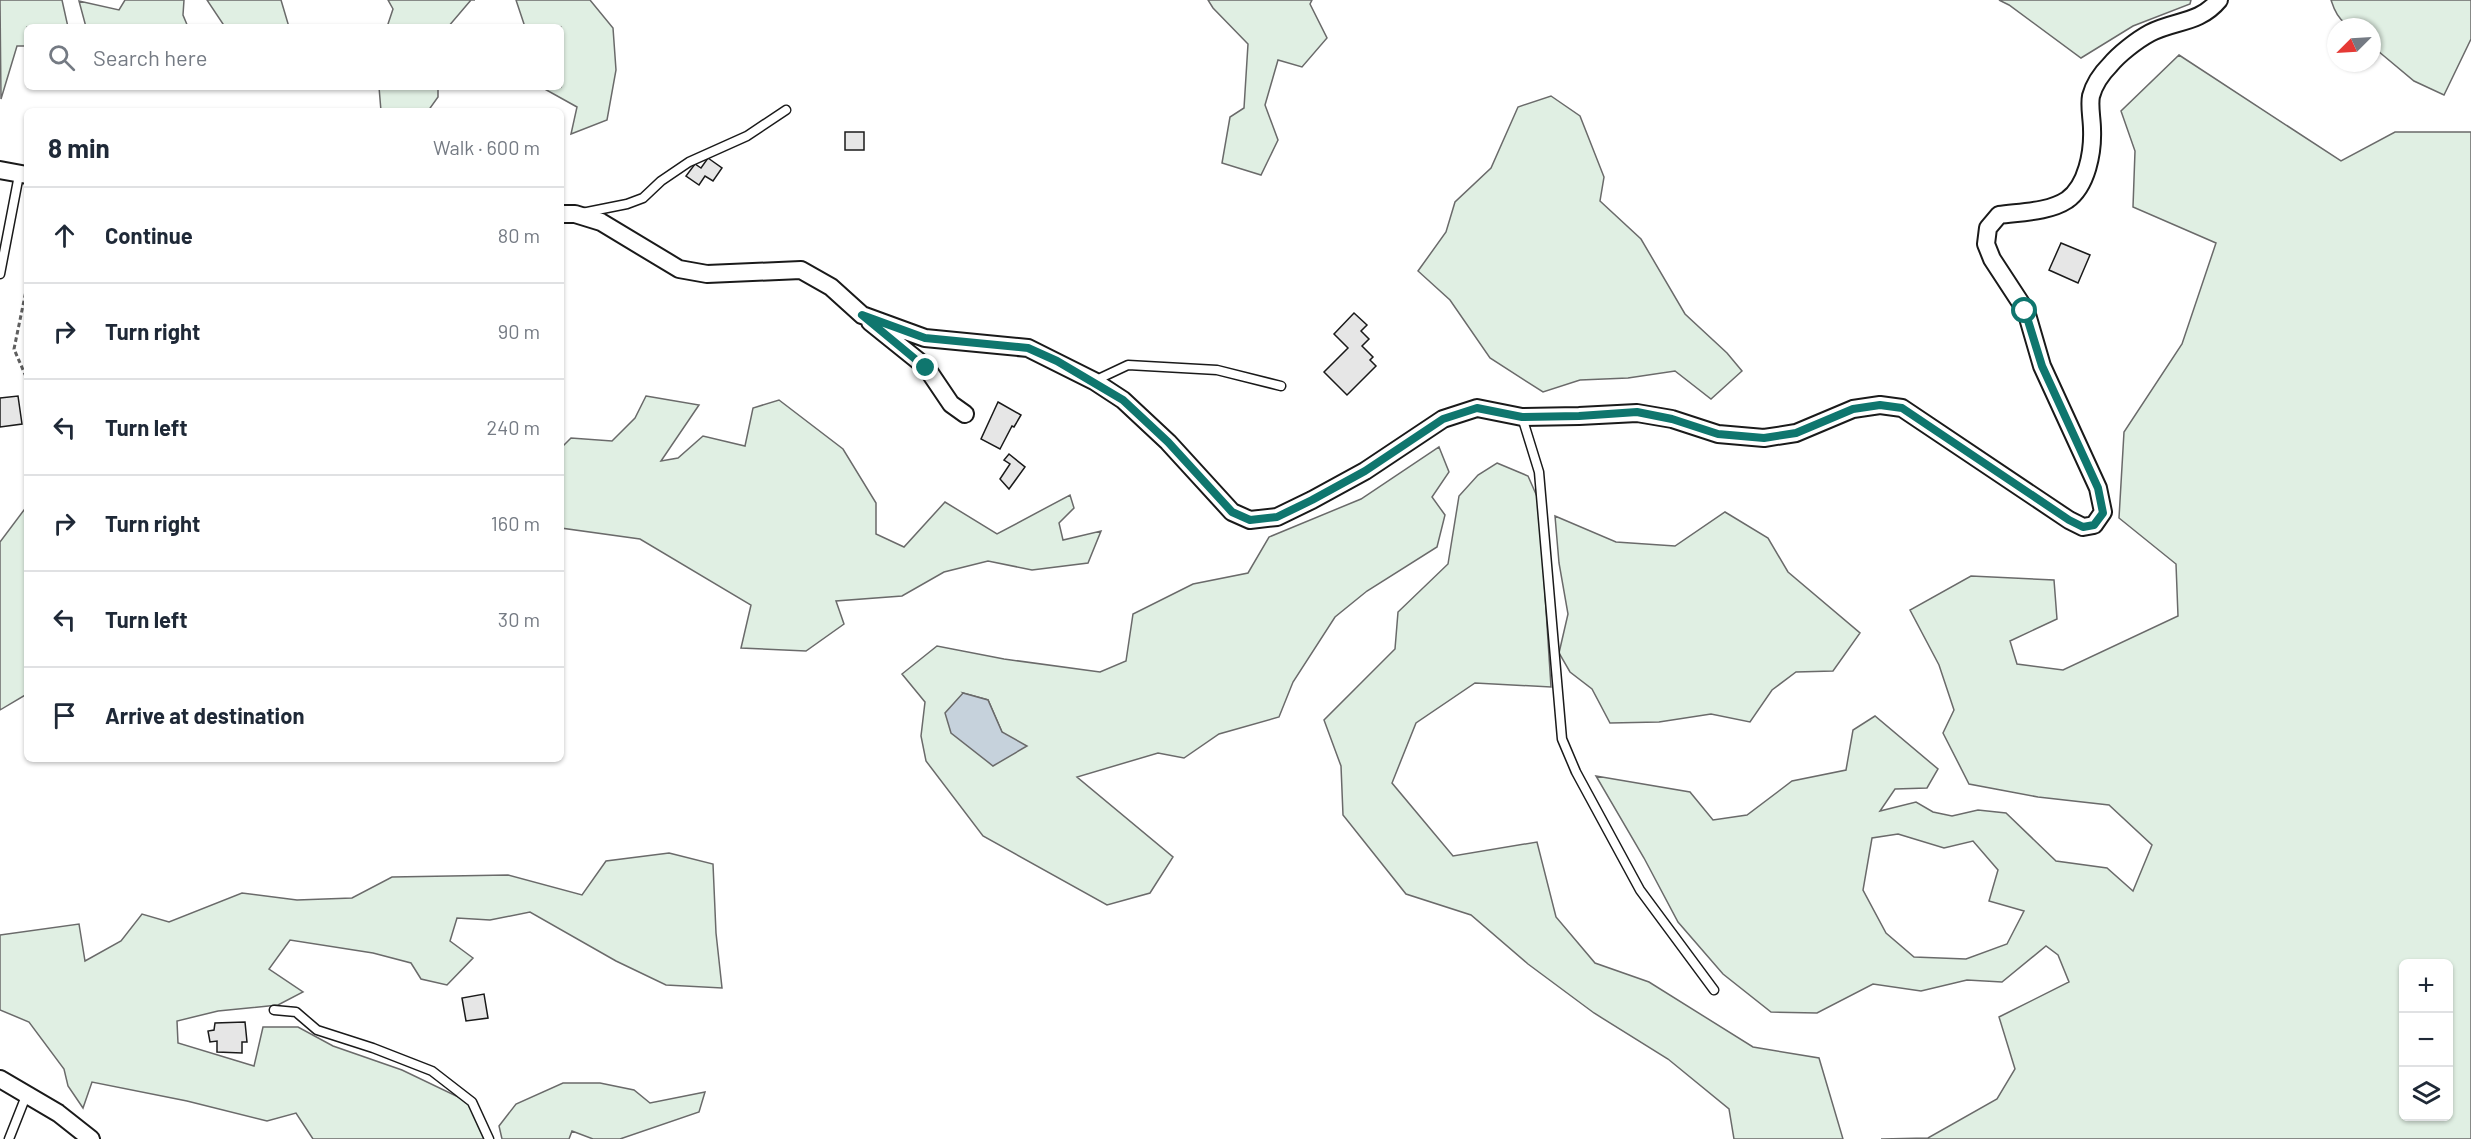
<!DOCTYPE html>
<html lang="en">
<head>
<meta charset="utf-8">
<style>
  body { margin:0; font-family:Barlow,sans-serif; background:#f6f6f7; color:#1f2937 }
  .controls { position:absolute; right:18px; bottom:18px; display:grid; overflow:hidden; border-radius:9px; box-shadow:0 2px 4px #0004 }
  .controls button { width:54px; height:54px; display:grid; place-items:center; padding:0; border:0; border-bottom:2px solid #e0e1e3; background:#fff; color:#1f2937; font:30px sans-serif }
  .compass { position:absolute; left:2327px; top:18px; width:54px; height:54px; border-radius:50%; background:#fff; box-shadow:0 2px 4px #0004; rotate:246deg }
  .stop { position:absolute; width:18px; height:18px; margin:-14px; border:4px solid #0f766e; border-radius:50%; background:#fff }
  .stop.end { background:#0f766e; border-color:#fff; box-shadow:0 2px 6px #0008 }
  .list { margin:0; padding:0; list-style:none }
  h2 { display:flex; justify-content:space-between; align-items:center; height:78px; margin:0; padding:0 24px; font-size:26px }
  h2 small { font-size:20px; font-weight:400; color:#747a83 }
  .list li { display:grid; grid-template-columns:39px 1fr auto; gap:18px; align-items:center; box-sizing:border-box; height:96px; padding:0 24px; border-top:2px solid #e0e1e3 }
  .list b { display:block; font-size:22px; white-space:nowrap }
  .list em { font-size:20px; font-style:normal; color:#747a83 }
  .icon { flex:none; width:33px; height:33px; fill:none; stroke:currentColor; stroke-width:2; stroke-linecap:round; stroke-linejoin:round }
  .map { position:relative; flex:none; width:2471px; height:1139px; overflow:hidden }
  .search { position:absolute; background:#fff; box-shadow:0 2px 4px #0004; left:24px; top:24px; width:540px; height:66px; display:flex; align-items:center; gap:15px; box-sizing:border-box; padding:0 21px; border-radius:9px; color:#747a83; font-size:22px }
  .panel { position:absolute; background:#fff; box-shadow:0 2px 4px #0004; left:24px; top:108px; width:540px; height:654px; border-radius:9px }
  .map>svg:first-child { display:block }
</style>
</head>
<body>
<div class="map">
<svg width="2471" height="1139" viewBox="0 0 2471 1139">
  <rect width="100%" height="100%" fill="#fff"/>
  <!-- green -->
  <path fill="#e0efe3" stroke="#6a6a6a" stroke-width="1.5" fill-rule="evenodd" d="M0 0H62L68 27H27V46H17L1 99Z
    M125 0H184L183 15 188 27H86L79 1 119 10Z
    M207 0H281L289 27H225Z
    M388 0H475H471L448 27H387L393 9Z
    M516 0H590L613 28 616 70 607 120 571 134 577 107 541 87H561V27H525Z
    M1208 0H1312L1310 4 1327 38 1302 67 1278 60 1265 105 1278 140 1261 175 1222 163 1230 117 1244 108 1248 44 1213 8Z
    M1999 0H2191L2190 4 2133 26 2081 58 2009 5Z
    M2331 0H2471V39L2444 95 2414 81 2372 46V27C2347 27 2339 25 2331 0Z
    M2179 55 2341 161 2395 132H2471V1139H1881L1928 1138 1997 1099 2015 1069 1999 1017 2069 982 2058 955 2046 946 2002 982 1967 980 1921 991 1873 984 1817 1013 1771 1012 1723 974 1678 922 1644 858 1596 776 1690 792 1713 820 1747 815 1792 781 1846 770 1853 730 1875 716 1938 769 1927 788 1895 789 1880 811 1916 802 1933 812 1952 816 1978 810 2006 813 2056 861 2107 868 2133 891 2152 845 2109 805 2038 797 1969 784 1943 733 1954 710 1939 665 1910 610 1971 576 2054 580 2057 619 2010 641 2017 664 2063 670 2178 616 2176 564 2119 518 2124 432 2182 344 2216 243 2133 207 2135 151 2121 111ZM1898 834 1944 848 1973 841 1998 870 1989 901 2024 911 2007 944 1966 959 1914 957 1886 933 1863 890 1872 838ZM2404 964H2448V1116H2404Z
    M379 87H438V97L428 111H381Z
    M1551 96 1580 116 1604 177 1600 201 1641 239 1685 314 1727 353 1742 371 1711 399 1675 371 1628 378 1580 380 1543 392 1490 358 1450 300 1418 271 1446 232 1455 202 1491 168 1518 107Z
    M646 396 699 405 661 461 678 458 703 436 745 446 753 408 779 400 843 449 876 503V534L904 547 945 502 997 534 1070 495 1074 508 1059 523 1063 540 1101 531 1088 563 1032 570 988 561 944 572 902 596 836 601 844 624 806 651 741 648 751 605 640 539 561 528V448L571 438 612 441 635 418Z
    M1439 447 1449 472 1432 497 1445 515 1437 547 1367 591 1335 617 1293 682 1279 717 1219 734 1184 758 1158 753 1077 777 1173 857 1150 893 1107 905 983 836 926 761 921 736 925 702 902 674 937 646 1004 659 1100 672 1126 661 1133 614 1193 584 1248 573 1269 537 1361 499ZM963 693 988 700 1002 732Z
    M1497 463 1528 476 1539 501 1551 687 1475 683 1416 723 1392 783 1453 856 1537 842 1556 917 1595 963 1649 982 1753 1047 1819 1058 1843 1139H1734L1729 1109 1668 1059 1594 1013 1528 964 1471 915 1406 894 1343 815 1341 766 1324 720 1395 649 1398 612 1448 564 1459 496 1478 475Z
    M27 506V694L0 710V542Z
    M1725 512 1768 538 1788 572 1860 633 1833 671 1796 672 1772 690 1750 722 1711 714 1659 722 1610 723 1592 689 1570 672 1559 653 1568 614 1559 563 1555 516 1616 542 1675 546Z
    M669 853 713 864 716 933 722 988 666 985 616 961 530 912 490 920 457 918 450 941 473 958 447 985 421 979 411 963 373 953 290 940 269 969 303 992 278 1005 218 1011 177 1021 178 1043 254 1066 263 1027H298L333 1046 402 1070 473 1104 488 1139H313L296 1113 267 1121 187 1101 92 1082 83 1108 68 1086 64 1069 29 1022 0 1010V935L79 924 85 961 121 941 142 914 169 922 242 893 297 900 352 898 392 877 508 875 582 895 606 861Z
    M563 1083H600L634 1090 650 1103 705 1092 699 1112 620 1139H593L572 1131 569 1139H502L499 1126 516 1104Z"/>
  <!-- water -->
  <path fill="#c6d2dc" stroke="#6a6a6a" stroke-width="1.5" d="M963 693 988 700 1002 732 1027 746 993 766 951 733 945 713Z"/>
  <!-- building -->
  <path fill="#e6e6e6" stroke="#1a1a1a" stroke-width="1.5" d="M845 132H864V150H845Z
    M708 158 722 168 713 181 705 176 699 185 686 176 695 164 701 168Z
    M2061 243 2090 255 2078 283 2049 270Z
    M1354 313 1367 325 1361 331 1369 339 1362 346 1373 357 1370 360 1376 366 1347 395 1324 372 1348 348 1334 334Z
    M18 396 22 424 0 427V398Z
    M998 402 1021 415 1014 427 1012 426 1000 449 981 439Z
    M1009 454 1025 467 1009 489 1000 479 1010 464 1004 460Z
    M484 994 488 1018 466 1021 462 998Z
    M245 1022 247 1042H242V1053L217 1052V1041L210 1042 208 1031 214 1030 215 1023Z"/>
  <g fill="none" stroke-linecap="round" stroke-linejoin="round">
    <defs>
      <path id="lane" d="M582 213 627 204 643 198 661 181 689 162 747 136 786 110
        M0 274 19 175
        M1094 381 1128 365 1217 370 1281 386
        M1522 417 1539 472 1562 739 1576 772 1640 890 1714 990
        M274 1010 296 1012 317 1030 373 1048 432 1071 472 1102 489 1139
        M9 1139 26 1096"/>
      <path id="street" d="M0 170 27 175
        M561 214H575L601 222 679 269 707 274 801 270 831 287 862 315 925 338 1028 348 1094 381 1123 400 1168 442 1232 512 1250 520 1277 517 1312 500 1365 471 1443 419 1477 408 1522 417 1579 416 1637 413 1672 419 1718 434 1764 438 1796 433 1853 409 1880 405 1902 408 2069 520 2083 527 2094 525 2103 512 2098 488 2042 366 2026 311 1992 259 1986 244 1988 228 1999 215C2020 212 2049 212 2067 200 2087 186 2093 152 2092 129 2092 119 2089 106 2091 96 2094 85 2102 73 2110 65 2119 54 2137 40 2150 33 2175 20 2199 24 2219 0
        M870 322 926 367 951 404 965 414
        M0 1079 58 1113 91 1139"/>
    </defs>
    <!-- lane casing -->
    <use href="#lane" stroke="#1a1a1a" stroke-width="11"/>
    <!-- street casing -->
    <use href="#street" stroke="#1a1a1a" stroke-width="20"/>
    <!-- path -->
    <path stroke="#5f5f5f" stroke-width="3" stroke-dasharray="4.5 3" stroke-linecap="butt" d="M27 286 14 349 27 379"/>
    <!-- lane -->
    <use href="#lane" stroke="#fff" stroke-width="8"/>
    <!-- street -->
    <use href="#street" stroke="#fff" stroke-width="16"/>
  </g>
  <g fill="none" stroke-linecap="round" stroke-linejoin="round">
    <!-- route -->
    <path stroke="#0f766e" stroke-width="8" d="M926 368 862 315 925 338 1028 348 1057 361 1123 400 1168 442 1232 512 1250 520 1277 517 1312 500 1365 471 1443 419 1477 408 1522 417 1579 416 1637 412 1672 419 1718 434 1764 438 1796 433 1853 409 1880 405 1902 408 2069 520 2083 527 2094 525 2103 513 2098 488 2042 366 2025 311"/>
  </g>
</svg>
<div class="controls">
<button>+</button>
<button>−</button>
<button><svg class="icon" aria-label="layers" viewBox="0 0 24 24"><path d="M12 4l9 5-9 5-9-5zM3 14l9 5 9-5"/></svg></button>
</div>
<svg class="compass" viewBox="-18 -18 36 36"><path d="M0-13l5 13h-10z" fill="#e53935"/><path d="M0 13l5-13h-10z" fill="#747a83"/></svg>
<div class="stop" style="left:2025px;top:311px"></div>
<div class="stop end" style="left:926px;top:368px"></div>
<div class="search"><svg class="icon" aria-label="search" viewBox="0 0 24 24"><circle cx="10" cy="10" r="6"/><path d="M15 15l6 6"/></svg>Search here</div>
<section class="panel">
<h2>8 min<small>Walk · 600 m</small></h2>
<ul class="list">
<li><svg class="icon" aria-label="ahead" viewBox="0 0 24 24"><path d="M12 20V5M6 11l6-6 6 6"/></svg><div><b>Continue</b></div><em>80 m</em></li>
<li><svg class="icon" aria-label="right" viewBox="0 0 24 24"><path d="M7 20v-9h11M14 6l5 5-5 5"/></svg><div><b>Turn right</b></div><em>90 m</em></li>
<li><svg class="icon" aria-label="left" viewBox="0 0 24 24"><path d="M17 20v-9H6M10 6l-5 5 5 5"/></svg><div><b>Turn left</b></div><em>240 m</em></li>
<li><svg class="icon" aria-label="right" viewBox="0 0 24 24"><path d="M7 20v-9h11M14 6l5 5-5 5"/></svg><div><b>Turn right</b></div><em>160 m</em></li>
<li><svg class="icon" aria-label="left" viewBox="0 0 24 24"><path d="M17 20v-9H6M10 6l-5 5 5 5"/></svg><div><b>Turn left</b></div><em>30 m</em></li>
<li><svg class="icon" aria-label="arrive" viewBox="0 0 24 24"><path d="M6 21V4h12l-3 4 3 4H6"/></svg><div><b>Arrive at destination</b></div></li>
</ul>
</section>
</div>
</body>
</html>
